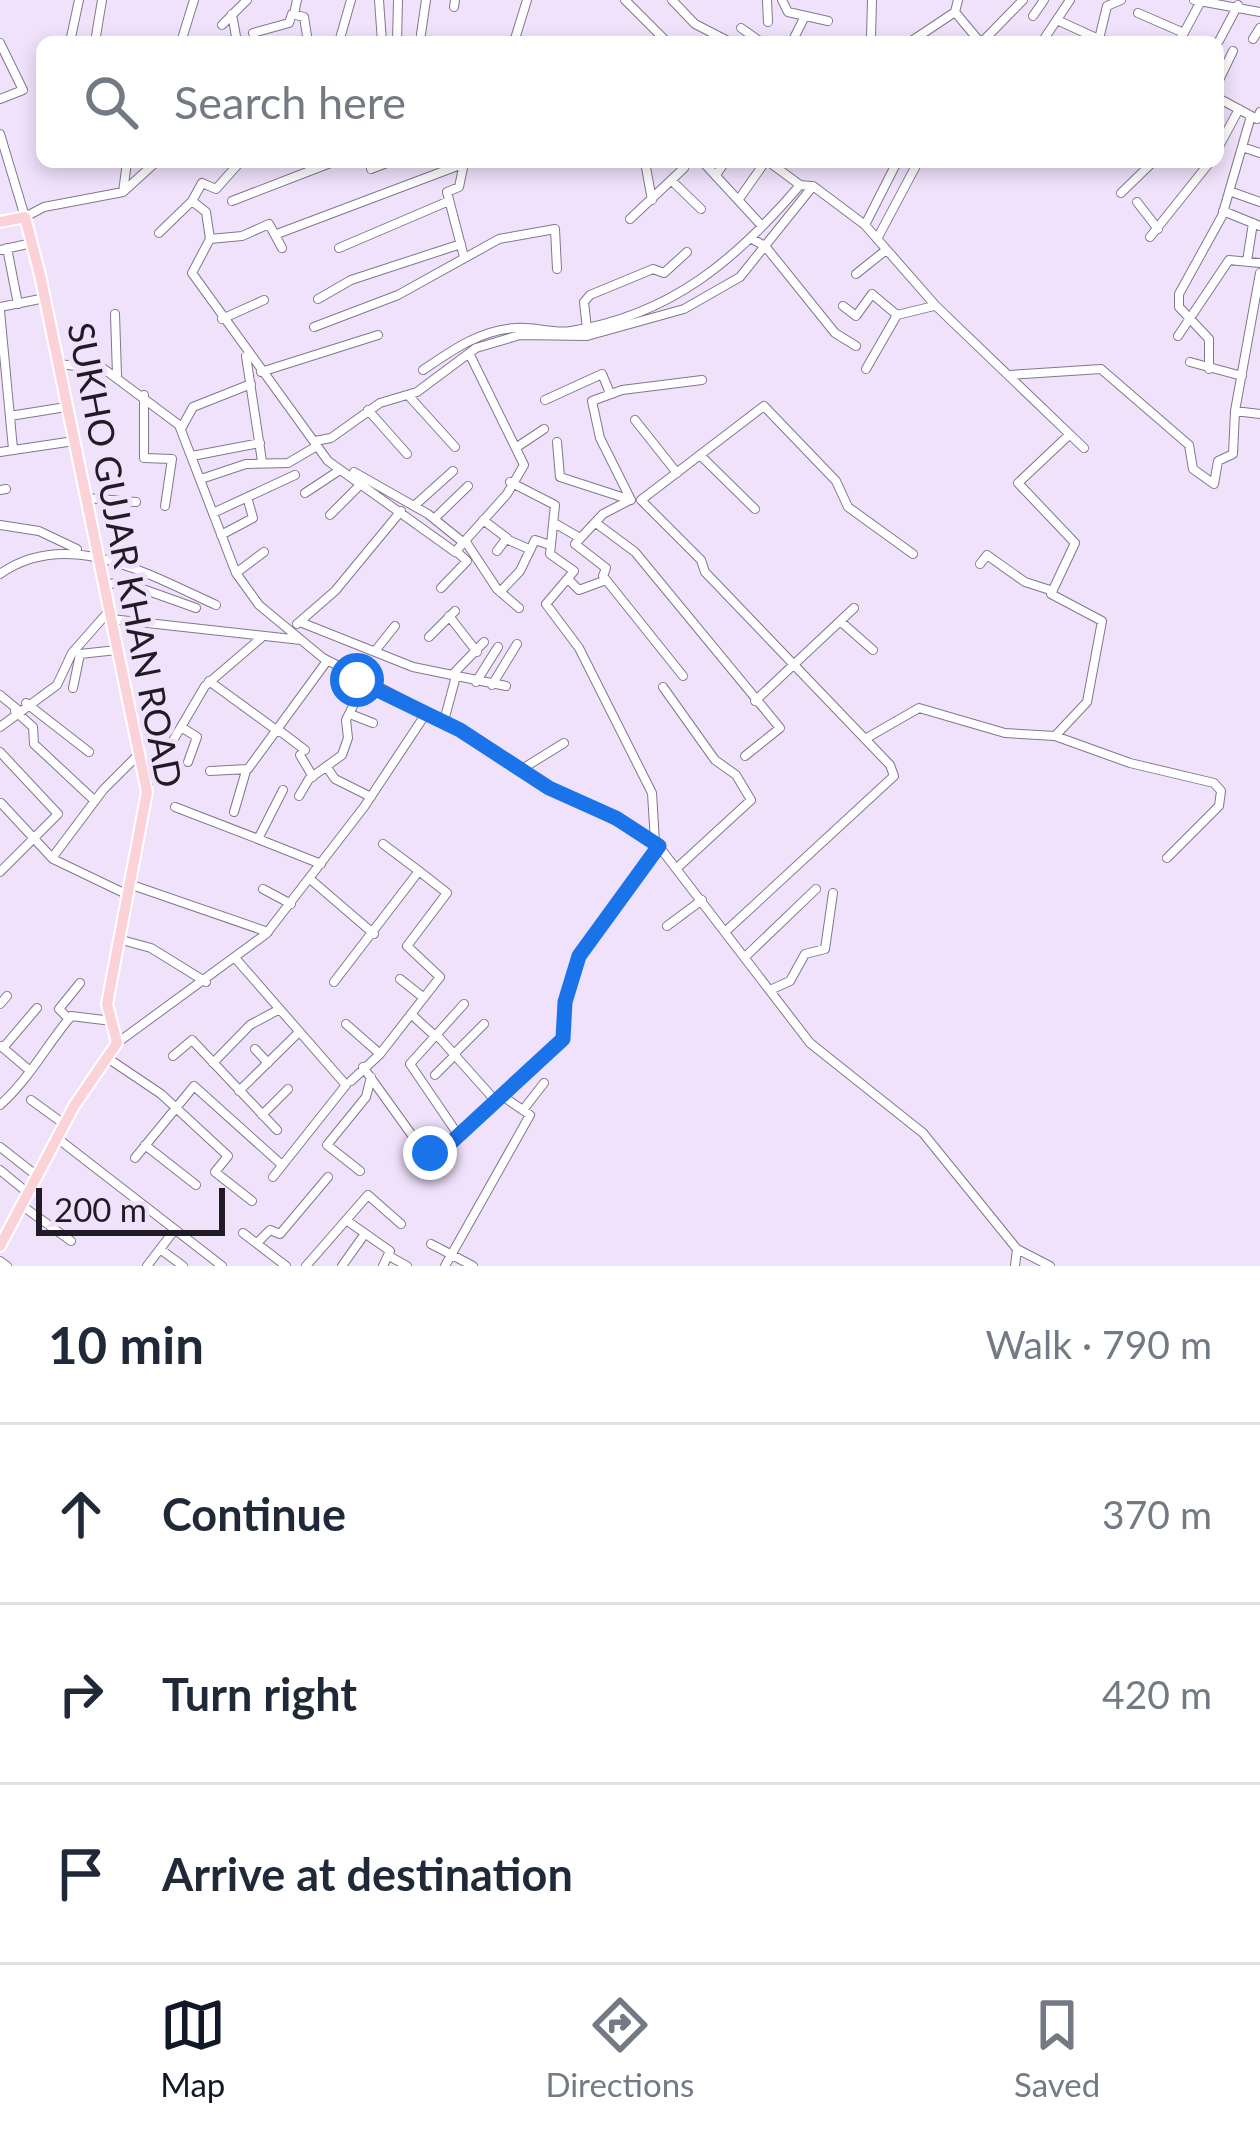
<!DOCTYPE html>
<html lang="en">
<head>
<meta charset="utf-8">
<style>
  body { margin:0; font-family:Lato,sans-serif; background:#f2f2f3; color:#1f2937 }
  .scale { position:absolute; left:36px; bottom:30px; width:189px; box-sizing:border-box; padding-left:12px; border:6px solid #211b25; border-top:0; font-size:33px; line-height:42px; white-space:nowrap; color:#211b25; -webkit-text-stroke:9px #f1e2fc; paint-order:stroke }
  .stop { position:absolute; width:36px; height:36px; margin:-27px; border:9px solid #1a73e8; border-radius:50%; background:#fff }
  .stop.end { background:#1a73e8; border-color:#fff; box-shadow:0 3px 12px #0008 }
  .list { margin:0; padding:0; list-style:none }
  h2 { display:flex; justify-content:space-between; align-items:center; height:156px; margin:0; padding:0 48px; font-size:51px }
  h2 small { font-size:39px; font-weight:400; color:#747a83 }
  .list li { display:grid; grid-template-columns:78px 1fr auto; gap:36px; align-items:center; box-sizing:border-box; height:180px; padding:0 48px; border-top:3px solid #e0e1e3 }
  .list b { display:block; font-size:45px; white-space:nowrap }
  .list em { font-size:39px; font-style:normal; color:#747a83 }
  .icon { flex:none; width:66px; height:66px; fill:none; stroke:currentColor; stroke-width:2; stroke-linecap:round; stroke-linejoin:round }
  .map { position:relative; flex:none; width:1260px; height:1266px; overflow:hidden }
  .search { position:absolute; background:#fff; box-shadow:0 6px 18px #0003; left:36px; right:36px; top:36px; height:132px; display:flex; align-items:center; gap:30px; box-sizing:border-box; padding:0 42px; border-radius:18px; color:#747a83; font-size:45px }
  .sheet { height:696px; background:#fff }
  nav { display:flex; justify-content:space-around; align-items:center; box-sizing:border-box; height:168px; border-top:3px solid #e0e1e3; background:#fff; font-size:33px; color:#747a83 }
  nav a { display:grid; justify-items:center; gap:6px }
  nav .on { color:#111827 }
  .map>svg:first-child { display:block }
</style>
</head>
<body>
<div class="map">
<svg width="1260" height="1266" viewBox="0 0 1260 1266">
  <rect width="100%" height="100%" fill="#f1e2fc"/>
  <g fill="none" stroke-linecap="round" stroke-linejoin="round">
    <defs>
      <path id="minor" d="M379 0 382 42
        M625 0 667 42
        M672 0 695 24 730 42
        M767 0 768 22
        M782 0 788 12 828 21
        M1194 0 1260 12
        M454 7 455 0
        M955 12 980 42
        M1138 13 1184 33
        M232 14 237 42
        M294 14 297 0
        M1033 16 1044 0
        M1059 21 1105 42
        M222 25 247 0
        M741 28 761 42
        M253 33 289 23 292 14 304 17 308 42
        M421 34 426 0
        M871 37 872 0
        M1099 39 1107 6 1121 0
        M1253 39 1260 28
        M1219 41 1238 5
        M70 42 79 0
        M95 42 102 0
        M181 42 194 0
        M339 42 351 0
        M397 42 398 0
        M514 42 527 0
        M792 42 805 16
        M910 42 955 12 958 0
        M982 42 1023 0
        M1042 42 1070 0
        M1179 42 1201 1
        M0 43 23 90 0 99
        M1218 82 1233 51
        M1218 98 1257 119 1260 112
        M0 134 25 217 44 207 123 192 156 162
        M1242 147 1260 153
        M1218 148 1239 109
        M645 162 652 200
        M703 162 762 226
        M769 162 800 185
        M463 168 459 187 447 192 464 257
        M371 169 389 162
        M716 175 725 162
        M672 181 701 209
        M1229 191 1260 202
        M123 192 127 162
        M1121 193 1153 162
        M739 199 765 162
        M192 201 206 212 210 239 192 273 328 461 455 552 507 494 524 465 469 353
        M232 201 333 162
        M1137 202 1158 229
        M1223 211 1260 226
        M630 219 684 168
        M865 225 897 162
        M159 233 192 201 202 183 216 189 240 162
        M277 234 468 162
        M1150 237 1210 162
        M210 239 242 236 269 224 282 248
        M752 239 765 246 835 333 856 346
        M877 239 918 162
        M7 248 18 304
        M339 248 449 201
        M0 250 32 243
        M1247 261 1253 223
        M856 274 886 250
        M318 299 351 280 461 244
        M843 306 856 316 872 294 897 315
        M0 307 45 298
        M0 311 13 449
        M115 314 117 375
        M222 319 264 300
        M314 327 398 295 499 239 555 229 557 269
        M587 329 584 302 590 295 653 269 664 273 687 252
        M1178 336 1229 260 1260 263
        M246 356 262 461
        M1190 362 1242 376
        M58 364 104 369 179 425 236 573 259 605 323 658 460 729 549 787 654 840 810 1043 923 1133 1017 1249 1050 1266
        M866 369 897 315 934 306
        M1209 369V339L1179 307V294L1222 216 1251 116
        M423 370C451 351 480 330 515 328 534 326 552 334 571 331 671 315 736 260 800 185L811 186
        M261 372 378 335
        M1010 375 1101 369 1189 445 1193 469 1214 484 1218 461 1233 454 1235 411 1260 273
        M144 395V458L172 459 165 506
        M408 395 455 447
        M545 400 602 374 610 393
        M368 410 407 454
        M1235 411 1260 414
        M10 416 66 407
        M635 420 677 473
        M182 427 193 407 251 384
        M315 441 331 438 380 403 417 392 476 348 520 335 587 336 684 309 740 277 813 186 865 225 936 306 1084 448
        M557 442 560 477 631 500 600 438 592 401 622 390 702 380
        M517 447 544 429
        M0 452 74 441
        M700 455 755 509
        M192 456 260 443
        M354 472 428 514 464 543
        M201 479 246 464 288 463 317 446
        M510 482 555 505 550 554 574 571 546 604 579 648 652 793 655 842
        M0 490 6 489
        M305 493 340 470
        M87 498 136 502
        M628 501 603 514 575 544 606 568 603 576 683 676
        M414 506 453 471
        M213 513 295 475
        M330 515 360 485
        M435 518 468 486
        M483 520 507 538
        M596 523 635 552 780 728 745 756
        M556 524 580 538
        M0 525 39 531 77 549
        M221 535 253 518 247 497
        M466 542 497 589 519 608
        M497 551 506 539 529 549
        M980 564 987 555 1025 582 1050 590
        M236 573 264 552
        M0 574C67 526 150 575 216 605
        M568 579 579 590 606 580
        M104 584 126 583 196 608
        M441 588 467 561 457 552
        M500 592 520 571 535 540 550 545
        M449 616 477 652
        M111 619 301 640
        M840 621 873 650
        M300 622 413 667 506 686
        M297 624 335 591 401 511
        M429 637 455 611
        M375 651 395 626
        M453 674 484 642
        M209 681 279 732
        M476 682 498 647
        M492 685 517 644
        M663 687 715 760 736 775 751 800 677 868
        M73 688 80 654 117 650
        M0 695 17 709
        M755 701 854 608
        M26 703 89 752
        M15 711 33 727 34 744 95 801
        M350 714 373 723
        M444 721 456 676
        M0 727 57 685 72 653 109 611
        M181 727 197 737 188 762
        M280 731 305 750
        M1056 735 1087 702 1102 621 1051 594 1075 543 1018 483 1069 435
        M865 739 919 708 1005 733 1055 736 1130 763 1214 783 1221 791 1219 806 1167 858
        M0 752 58 814 0 872
        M300 755 313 777
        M328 769 335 779 371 797
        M522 769 564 743
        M210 771 248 769 327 661
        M147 785 205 686 261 638
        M283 790 258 839 321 864
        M299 796 309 779 342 755 348 738 346 720 364 684
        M1 803 53 859 126 894
        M175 807 258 839
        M234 812 246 771
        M52 858 103 790 139 754
        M310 879 374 934
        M129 884 268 932
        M263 889 291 904
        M667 926 702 900
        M726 931 894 776 890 765 705 572 701 560 641 500 764 406 836 481 848 507 913 554
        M118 939 151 948 206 982
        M745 957 816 889
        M236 959 346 1085 273 1177
        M400 979 424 998
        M334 982 419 871 383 844
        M770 990 790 981 805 954 825 949 833 893
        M0 1004 7 996
        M411 1014 435 1036
        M69 1019 59 1009 80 983
        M346 1024 380 1054
        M436 1034 493 1098
        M117 1043 266 934 364 807 427 712
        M1 1046 29 1070
        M3 1048 37 1008
        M255 1049 268 1063
        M455 1053 484 1024
        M173 1056 192 1040 277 1130
        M109 1059 161 1094 228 1156 215 1172 252 1201
        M213 1063 250 1025 278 1010
        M363 1067 419 1145 430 1153 441 1151 563 1039 565 1002 582 951 659 846
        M435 1075 456 1054
        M351 1081 380 1054 440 977 407 946 447 893 419 871
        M239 1091 297 1034
        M31 1100 64 1124
        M0 1105C29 1079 44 1049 71 1016L112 1021
        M523 1110 544 1083
        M262 1115 288 1089
        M459 1136 410 1064 464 1004
        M57 1138 222 1266
        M145 1145 196 1185
        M0 1147 37 1176
        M135 1158 194 1086 282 1165
        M0 1170 28 1193
        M360 1171 327 1145 366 1097 371 1077
        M21 1205 71 1241
        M346 1220 390 1251 383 1266
        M243 1233 286 1266
        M257 1243 270 1230 280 1234 328 1177
        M431 1244 473 1266
        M160 1249 183 1266
        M389 1256 407 1266
        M0 1261 7 1266
        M147 1266 173 1232
        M306 1266 368 1195 401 1224
        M342 1266 364 1235
        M445 1266 530 1115 501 1095
        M1015 1266 1017 1249"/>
      <path id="major" d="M0 222 25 217 40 275 147 792 107 1004 117 1043 74 1106 0 1246"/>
    </defs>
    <!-- minor casing -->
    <use href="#minor" stroke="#84768e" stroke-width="10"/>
    <!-- major casing -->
    <use href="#major" stroke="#fff" stroke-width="14"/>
    <!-- minor -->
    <use href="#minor" stroke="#fff" stroke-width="8"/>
    <!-- major -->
    <use href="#major" stroke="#fcd2d9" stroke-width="10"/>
  </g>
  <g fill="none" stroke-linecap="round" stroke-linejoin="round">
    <!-- route -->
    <path stroke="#1a73e8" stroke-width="15" d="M357 680 460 730 549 788 616 818 659 846 579 956 565 1002 563 1039 445 1148 430 1153"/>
  </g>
  <g text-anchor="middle" stroke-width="10" stroke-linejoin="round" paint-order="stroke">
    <!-- street labels -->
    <g font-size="36" fill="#211b25" stroke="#f1e2fc">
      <text transform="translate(125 555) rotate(79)" y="13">SUKHO GUJAR KHAN ROAD</text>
    </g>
  </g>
</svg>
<div class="scale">200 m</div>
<div class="stop" style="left:357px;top:680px"></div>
<div class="stop end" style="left:430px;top:1153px"></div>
<div class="search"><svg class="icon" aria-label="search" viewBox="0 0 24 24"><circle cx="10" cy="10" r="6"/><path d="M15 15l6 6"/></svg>Search here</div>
</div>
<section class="sheet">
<h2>10 min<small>Walk · 790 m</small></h2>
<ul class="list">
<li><svg class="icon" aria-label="ahead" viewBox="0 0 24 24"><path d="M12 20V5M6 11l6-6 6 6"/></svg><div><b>Continue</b></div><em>370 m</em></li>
<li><svg class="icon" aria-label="right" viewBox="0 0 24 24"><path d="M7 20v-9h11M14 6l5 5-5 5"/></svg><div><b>Turn right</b></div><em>420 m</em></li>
<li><svg class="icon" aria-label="arrive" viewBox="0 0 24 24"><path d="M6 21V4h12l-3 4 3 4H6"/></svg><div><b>Arrive at destination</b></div></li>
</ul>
</section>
<nav>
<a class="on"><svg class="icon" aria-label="map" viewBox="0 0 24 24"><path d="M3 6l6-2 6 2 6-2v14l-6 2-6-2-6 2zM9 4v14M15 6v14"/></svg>Map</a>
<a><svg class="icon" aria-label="directions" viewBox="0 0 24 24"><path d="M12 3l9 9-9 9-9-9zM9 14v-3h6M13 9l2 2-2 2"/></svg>Directions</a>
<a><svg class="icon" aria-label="saved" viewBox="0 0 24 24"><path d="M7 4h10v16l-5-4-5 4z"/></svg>Saved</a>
</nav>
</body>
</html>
